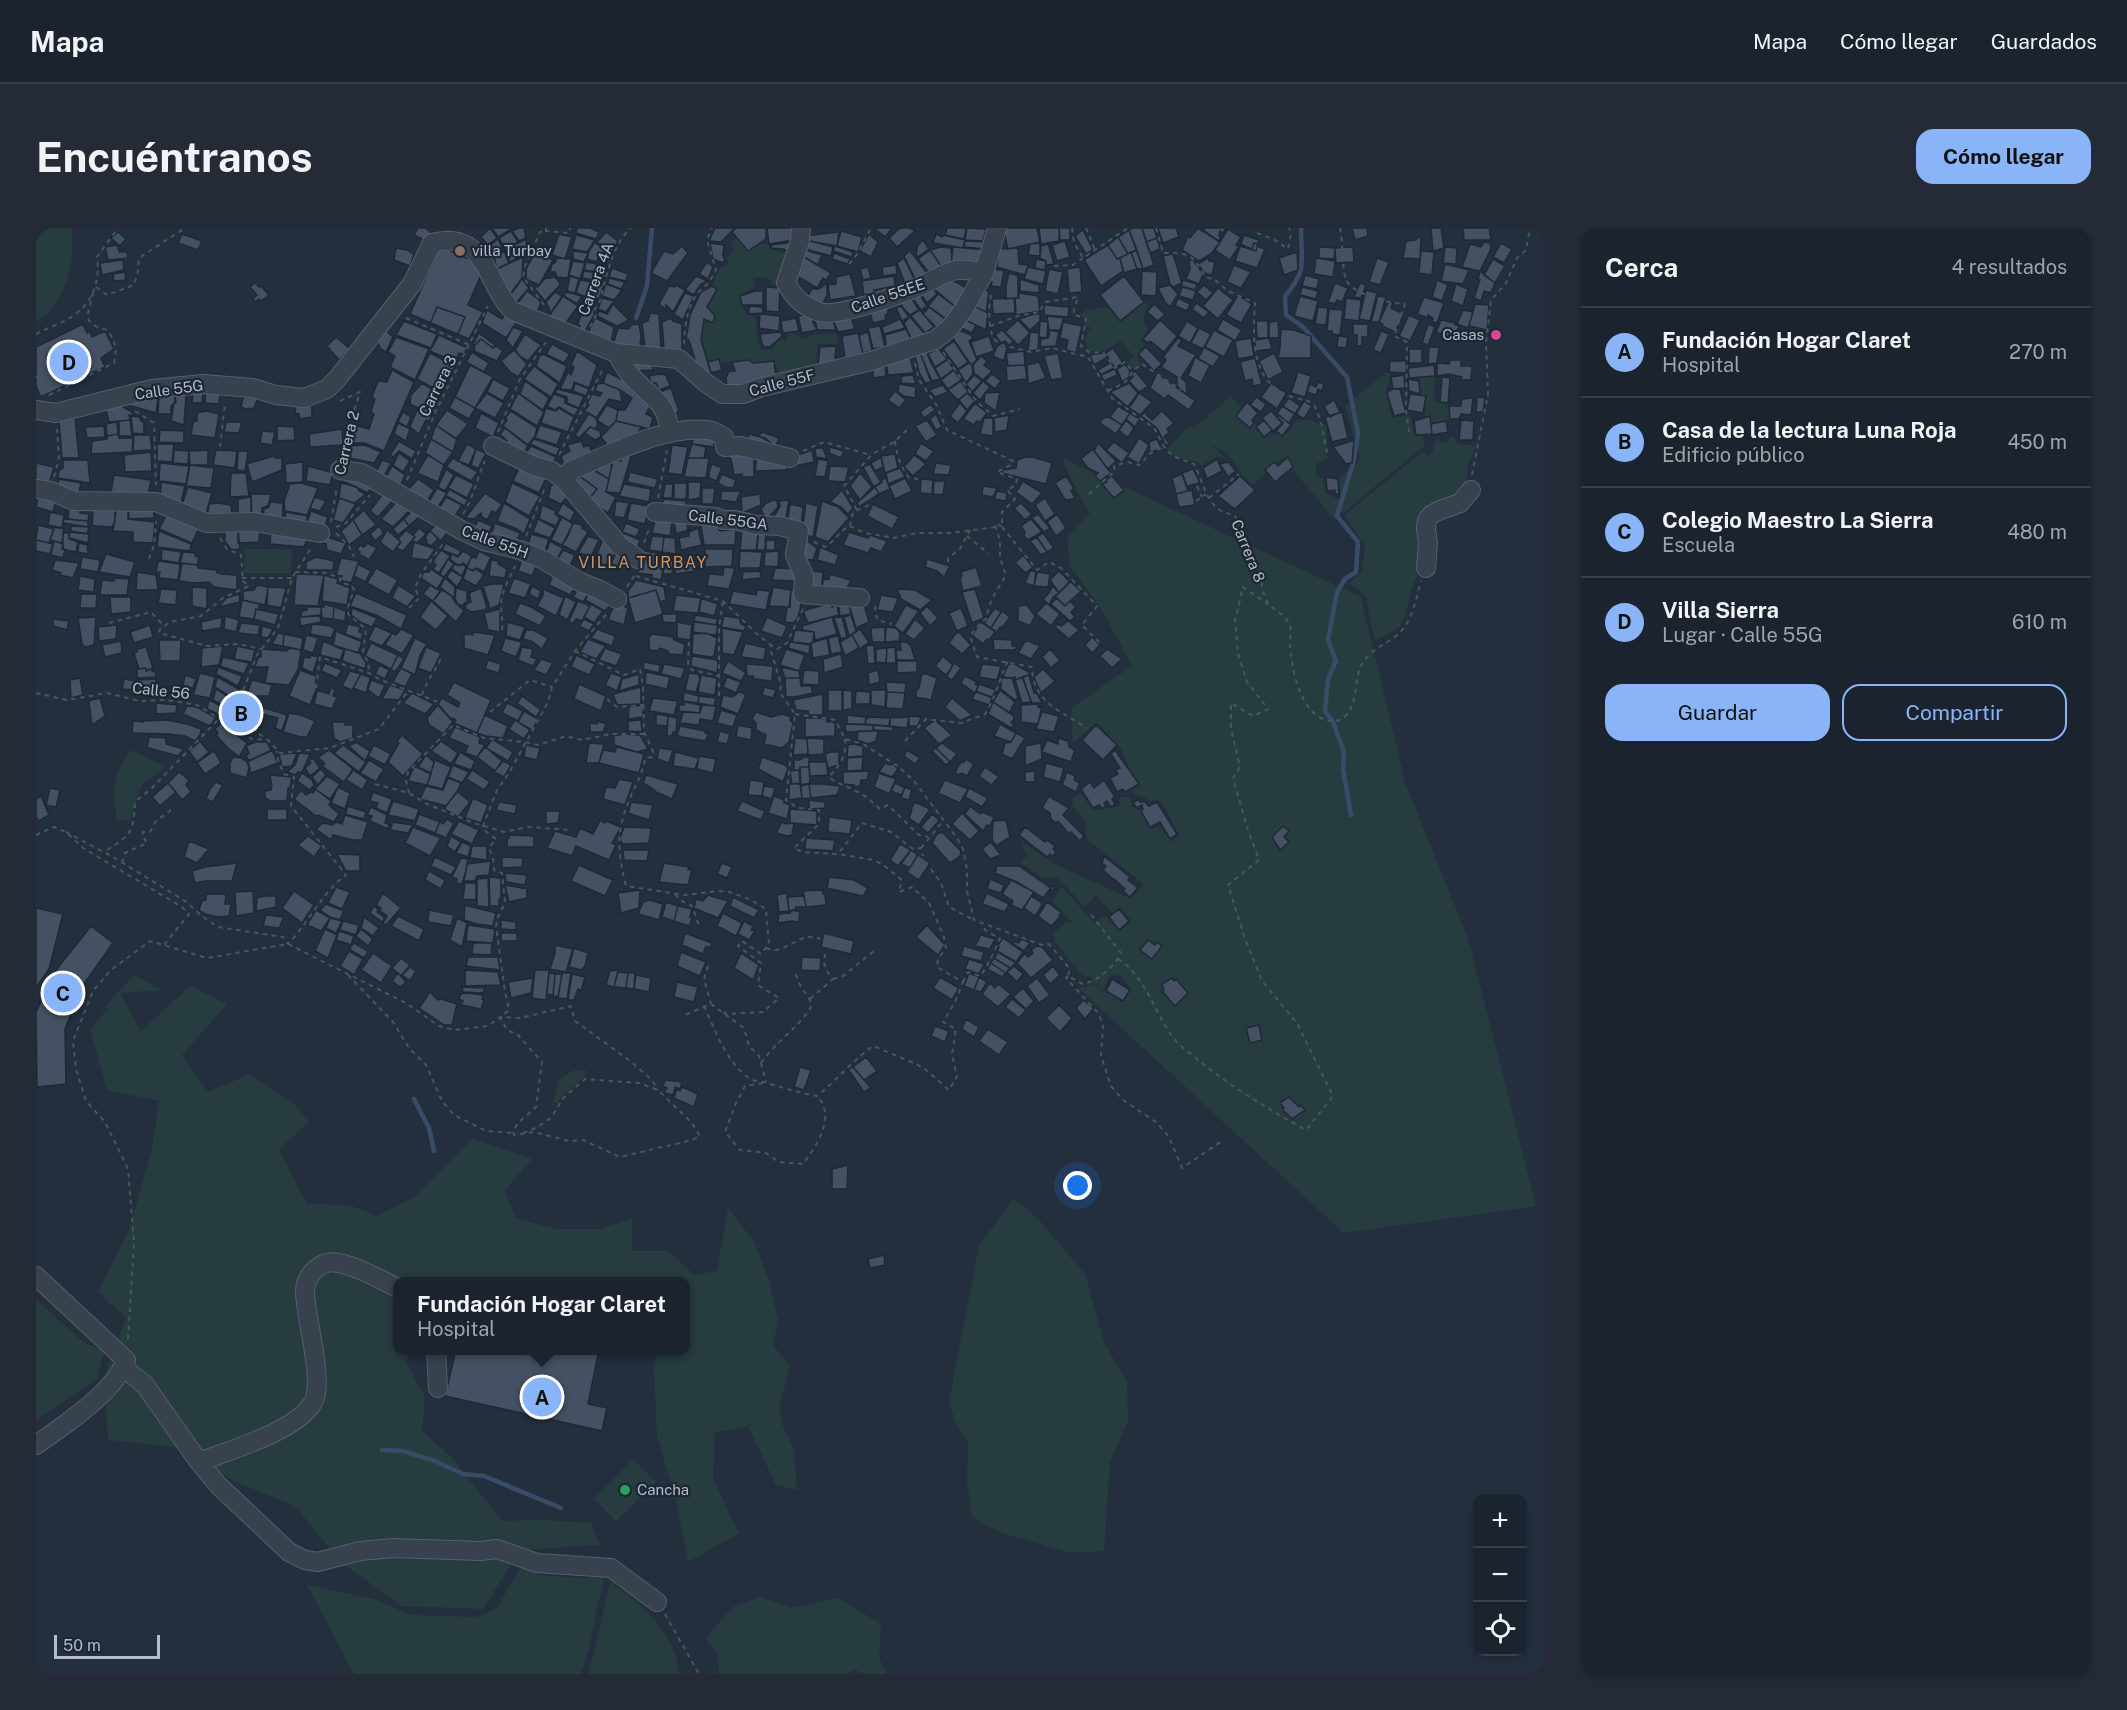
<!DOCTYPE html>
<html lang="es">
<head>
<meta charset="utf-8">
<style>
  body { margin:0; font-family:"Public Sans",sans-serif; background:#242b36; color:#f1f3f6 }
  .controls { position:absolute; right:18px; bottom:18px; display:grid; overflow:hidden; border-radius:12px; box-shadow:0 3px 9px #0003 }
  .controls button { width:54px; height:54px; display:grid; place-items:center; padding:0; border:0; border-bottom:2px solid #39404a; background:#1b232e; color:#f1f3f6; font:30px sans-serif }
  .scale { position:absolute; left:18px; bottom:15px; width:106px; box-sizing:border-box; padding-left:6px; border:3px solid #b4bcc9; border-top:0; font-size:16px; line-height:21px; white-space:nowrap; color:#b4bcc9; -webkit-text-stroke:4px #1d2633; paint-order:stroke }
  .you { position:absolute; left:1042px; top:958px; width:21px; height:21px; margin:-15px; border:4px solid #fff; border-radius:50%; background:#1a73e8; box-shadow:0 0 0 9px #1a73e833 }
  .badge { display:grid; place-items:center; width:39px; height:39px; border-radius:50%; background:#8ab4f8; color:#111; font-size:20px; font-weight:700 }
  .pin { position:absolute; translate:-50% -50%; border:3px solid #fff; box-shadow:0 2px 6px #0006 }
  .popup { position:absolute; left:357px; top:1049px; width:297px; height:78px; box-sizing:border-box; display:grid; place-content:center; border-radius:12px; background:#1b232e; filter:drop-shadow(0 2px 4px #0005); font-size:20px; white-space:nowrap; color:#a0a4aa }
  .popup b { font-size:22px; color:#f1f3f6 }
  .popup::after { content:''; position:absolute; left:50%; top:100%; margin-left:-12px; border:12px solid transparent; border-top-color:#1b232e }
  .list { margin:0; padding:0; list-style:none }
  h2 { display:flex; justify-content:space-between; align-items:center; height:78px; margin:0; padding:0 24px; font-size:26px }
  h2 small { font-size:20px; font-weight:400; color:#a0a4aa }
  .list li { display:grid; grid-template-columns:39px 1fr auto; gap:18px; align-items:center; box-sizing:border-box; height:90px; padding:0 24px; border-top:2px solid #39404a }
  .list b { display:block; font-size:22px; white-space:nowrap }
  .list p { margin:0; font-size:20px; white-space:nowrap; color:#a0a4aa }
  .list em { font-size:20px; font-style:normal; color:#a0a4aa }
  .actions { display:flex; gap:12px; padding:18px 24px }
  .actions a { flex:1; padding:14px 0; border:2px solid #8ab4f8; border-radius:18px; text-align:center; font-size:21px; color:#8ab4f8 }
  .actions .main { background:#8ab4f8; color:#111 }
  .icon { flex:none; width:33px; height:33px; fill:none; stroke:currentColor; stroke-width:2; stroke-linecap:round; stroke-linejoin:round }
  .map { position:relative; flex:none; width:1509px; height:1446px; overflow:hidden; border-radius:18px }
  header { display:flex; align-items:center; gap:36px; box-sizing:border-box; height:84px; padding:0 30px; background:#1b232e; border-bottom:2px solid #39404a }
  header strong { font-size:28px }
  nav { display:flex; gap:33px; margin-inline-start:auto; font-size:21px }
  .intro { display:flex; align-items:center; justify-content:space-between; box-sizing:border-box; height:144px; padding:0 36px }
  h1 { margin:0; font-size:42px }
  .button { padding:15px 27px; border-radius:18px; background:#8ab4f8; color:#111; font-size:21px; font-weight:700 }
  main { display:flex; gap:36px; padding:0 36px }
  aside { flex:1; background:#1b232e; border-radius:18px; box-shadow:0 3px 9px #0003 }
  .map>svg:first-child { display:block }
</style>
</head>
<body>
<header>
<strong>Mapa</strong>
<nav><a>Mapa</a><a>Cómo llegar</a><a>Guardados</a></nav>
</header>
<div class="intro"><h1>Encuéntranos</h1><a class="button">Cómo llegar</a></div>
<main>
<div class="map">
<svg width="1509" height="1446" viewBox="0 0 1509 1446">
  <rect width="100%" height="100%" fill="#242f3e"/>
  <!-- green -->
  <path fill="#263c3f" d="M0 0H36C38 27 34 55 18 78 14 84 6 89 0 94Z
    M702 11 712 23 723 16H733L734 21 755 27 745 58 738 57C732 48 727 49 717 49L719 60 703 67C705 79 708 84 720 90V104L724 121 734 122 746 110 749 114 754 104 768 111 780 106 800 105 803 116H782L779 136 756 147 754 142 743 146 738 133 717 135 713 132 684 135 683 131 672 134 665 112 668 91 679 88 671 79 681 61 676 58 684 39 690 38 692 35 691 30 699 22 695 18 697 13Z
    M1113 72 1107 91 1111 102 1105 114 1109 116 1101 126 1104 137 1095 141 1091 135 1098 128 1085 113 1066 124 1053 123 1048 111 1055 99 1049 98V89L1043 88 1050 82 1071 79 1084 94Z
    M1352 143 1355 149 1350 161 1356 190 1374 187 1379 208H1387L1389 217 1306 286 1304 278 1299 292 1247 230 1217 256C1206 252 1205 242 1198 234 1192 226 1184 221 1175 216L1190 231 1183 229 1170 234 1166 238 1162 234 1139 229 1131 221 1154 197 1158 200 1195 168 1230 210 1232 207 1252 205 1260 192 1274 191 1285 198 1289 195 1291 199 1290 231 1280 236V249L1287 250 1290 265 1304 272 1303 249 1320 237 1324 229 1309 178Z
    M1384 148H1399L1398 174 1412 175 1413 192 1394 195 1395 188H1389L1390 168 1384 166Z
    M1414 209H1419L1421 216 1440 218 1432 235 1430 260 1425 266 1392 281 1385 340 1376 360 1369 387 1363 399 1352 407 1338 412 1330 369 1313 355 1326 344 1329 318 1309 287 1386 224 1393 228 1397 223 1400 210 1405 215H1411Z
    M1026 230 1325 369 1369 554 1432 710 1500 978 1308 1005 1042 760 1058 756 1087 774 1095 761 1084 747 1073 748 1068 761 1056 754V749L1046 747 1019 714 1018 705 1031 694 1037 695 1016 673 1026 659 1058 694 1070 688 1084 703 1095 693 1084 679 1076 685 1060 667 1049 679 1022 650 1006 649 984 634 991 628 985 613 1017 635 1095 671 1107 656 1051 611 1048 591 1036 578 1037 570 1044 565 1059 583 1083 578 1084 569H1095V579L1105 583 1115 601 1124 598 1135 614 1143 607 1131 583 1122 571 1115 573 1095 564 1105 557 1094 542 1086 522 1061 494 1037 515 1035 480 1096 438 1066 382 1034 338 1031 310 1054 285 1041 264Z
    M209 321H256L255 345H208Z
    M95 522 129 539 106 556 94 592 81 593C76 560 75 551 95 522Z
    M98 747 126 762 84 765 105 803 154 758 191 776 146 827 172 864 214 846 259 877 273 894 243 921 271 976 313 977 341 988 380 968 436 911 496 931 469 962 479 990 520 1001H563L596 991V1023H633L658 1047 681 1043 692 980 719 1015 733 1053 742 1092 737 1117 754 1138 743 1182 747 1198 758 1222 761 1262 740 1257 712 1198 679 1204 677 1251 703 1305 652 1334 639 1268 621 1208 618 1139 621 1123 650 1122V1054H362V1122L375 1123 370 1134 389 1169 386 1203 416 1230 466 1293 506 1292 555 1295 564 1317 484 1322 447 1381 365 1378 305 1334 259 1278 200 1254 141 1219 72 1212 69 1152 72 1136 90 1090 62 1064 93 1002 116 921 123 873 71 862 54 801 74 779 65 783Z
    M550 842 549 848 526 868 521 876 518 873 522 853 536 843Z
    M978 970 1005 994 1049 1046 1068 1115 1091 1153 1092 1193 1074 1233 1068 1323 1035 1325 966 1305 945 1295 936 1288 931 1254 932 1214 921 1198 913 1174 943 1018Z
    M0 1072 49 1115 68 1123 61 1151 0 1192Z
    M597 1231 620 1254 580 1293 558 1271Z
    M485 1338 503 1347 548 1350 568 1349 553 1420 545 1446H318L271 1357 338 1371 375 1387 440 1389 461 1380Z
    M574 1354C605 1376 641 1405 643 1446H553Z
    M726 1369 755 1380 801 1370 845 1396 843 1429 850 1446H829L819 1442 809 1446H683L681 1425 669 1411 697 1379Z"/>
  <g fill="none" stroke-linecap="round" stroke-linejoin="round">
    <!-- stream -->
    <path stroke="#394c67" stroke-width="4.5" d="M1265 0C1265 32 1272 42 1249 68L1250 87 1266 98 1311 149 1322 205 1318 232 1301 288 1322 314 1320 344 1309 351 1301 364 1292 412 1300 433 1292 451 1289 483 1297 494 1308 524 1307 541 1315 587
      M600 90 611 58 616 0
      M378 871 393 900 398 923
      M346 1222 367 1223 399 1233 427 1246 448 1248 525 1280"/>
  </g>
  <!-- building -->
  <path fill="#455162" stroke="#1f2835" stroke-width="1.5" d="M382 0H390L395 5 390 13 378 7Z
    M454 0 461 10 452 17 445 9Z
    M456 0H473L474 2 462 9Z
    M483 0H488L490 10 483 13 476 3Z
    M541 0H554L563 4 560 11 540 5Z
    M679 0H699L685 14 673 13Z
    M700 0H730V11L712 23 696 4Z
    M731 0H757L758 12 733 16Z
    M838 0H856L849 9Z
    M864 0H874L879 3 861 19 853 10Z
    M911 0H930L928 11 909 7Z
    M931 0 950 1 947 13 929 12Z
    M967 0H1001L1004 14 972 21Z
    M1003 0H1023V13L1005 16Z
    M1023 0H1034V12H1024Z
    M1098 0H1106L1118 37 1107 41 1093 2Z
    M1106 0H1118L1121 10 1110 14Z
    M1122 0H1140L1143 9 1127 15Z
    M1162 0 1184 14 1176 25 1163 33 1146 22 1152 8 1154 10Z
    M1169 0H1191L1186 5 1184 3 1183 8 1185 9 1183 13 1167 2Z
    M1316 0H1331L1332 8 1319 12Z
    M1395 0H1405L1408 20 1397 23Z
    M1427 0H1453L1455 12H1428Z
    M1192 1 1205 9 1200 17 1203 18 1194 32 1179 22Z
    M1047 2 1057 22 1050 26 1039 8Z
    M1093 2 1101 22 1092 26 1082 9Z
    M475 3 482 14 469 21 463 10Z
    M805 3 826 9 822 24 801 18Z
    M82 4 90 11 84 18 75 10Z
    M570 4 582 13 575 26 561 14Z
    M803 4 801 18 768 12V8Z
    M146 6 166 13 162 22 142 15Z
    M523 6 536 9 529 31 516 27Z
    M833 6 842 14 835 29 824 23Z
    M900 6 906 9 907 7 929 12 927 20 897 15Z
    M1208 6 1223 12 1222 16 1218 15 1216 21 1204 16Z
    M540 7 559 12 551 24 536 21Z
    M1208 7 1223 12 1221 18 1229 21 1221 40 1199 33Z
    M1082 9 1092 26 1081 31 1072 17Z
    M1385 9 1384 31 1367 30 1370 13 1380 12 1381 10Z
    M1121 10 1124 21 1114 25 1110 14Z
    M462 11 467 22 456 29 451 20Z
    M490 11 491 21 488 27 474 34 469 22Z
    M767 11 797 19 795 28 765 20Z
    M887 12 893 21 882 29 880 26 882 17Z
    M929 13 952 14 950 21 928 19Z
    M1029 13 1034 29 1021 33 1016 17Z
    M559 14 575 28 570 34 563 29 560 34 551 31 553 23Z
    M759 14 756 25 747 21 735 20V17Z
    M1448 14 1454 15 1455 21 1444 43 1426 39 1434 16 1445 19Z
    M674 15 688 17 687 28 689 32 687 35 677 31Z
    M1004 15V28L992 27 994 16Z
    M1465 15 1476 21 1468 35 1457 29Z
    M1012 16 1018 36 1010 37V33L1004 30 1005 18Z
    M81 17 83 24H91L92 30 72 32 69 19Z
    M1072 17 1081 31 1084 30 1087 43 1065 58 1048 32Z
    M404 18 439 34 445 47 432 77 447 84 433 111 374 86Z
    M646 18 652 25 631 53 615 45 628 23 637 26Z
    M799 18 817 24 816 29 797 23Z
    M1204 18 1220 23 1221 18 1229 21 1221 40 1199 33Z
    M905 19 915 20 916 34 905 38 894 22Z
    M917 19 950 22 944 38H915Z
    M1283 19 1299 20 1298 31 1283 30Z
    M1317 19 1318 34 1300 35 1299 20Z
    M1409 19 1421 20 1420 36 1407 35Z
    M360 20 371 22 378 26 374 38 358 32Z
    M982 20 983 36 992 37 989 47 961 39 963 21Z
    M769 22 786 27 782 37 766 28Z
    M894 22 907 41 895 47 882 31Z
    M1101 22 1107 41H1101L1095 24Z
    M468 23 473 35 461 41 458 28Z
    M537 23 552 25 548 34 537 31Z
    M874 23 895 50 882 57 868 28Z
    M1385 23 1398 24 1396 47 1383 45Z
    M1095 24 1101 41 1088 45 1084 30Z
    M1261 24 1262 42 1248 47 1243 30Z
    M499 25 517 32 503 57 490 51V41Z
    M798 25 814 31 812 36 796 31Z
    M1137 26 1146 55 1137 59 1134 56 1127 28Z
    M766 28 795 45 790 52 787 50 781 60 756 45Z
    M487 29 486 50 472 69 459 42Z
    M521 30 535 31 532 50 521 49 519 44H514L516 36 519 35Z
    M868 30 881 57 871 61 861 35Z
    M1172 30 1173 33 1179 34 1176 47 1168 45 1162 36Z
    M1280 30 1299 33 1297 49 1278 46Z
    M1341 30 1353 34 1344 57 1333 54Z
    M1000 31 1010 33 1009 42 999 40Z
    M1153 31 1158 33 1167 46 1163 56 1150 51 1154 41Z
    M1457 31 1469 38 1459 55 1448 47Z
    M87 32 88 42 66 47 64 35Z
    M537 33 549 35 544 51 533 47Z
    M550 34 572 38 570 45 548 42Z
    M671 34 677 39 672 51 663 46Z
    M1409 36 1433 42 1427 56 1405 53Z
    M860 37 861 46 847 48 846 39Z
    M1198 37 1215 44 1205 60 1191 54Z
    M832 39 835 50 827 52 824 41Z
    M992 39 1010 43 1007 56 988 51Z
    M1044 39 1046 64 1033 65 1031 41Z
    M576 40 592 46 590 53 573 49Z
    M958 41 968 43 965 59 955 58 956 54 952 53Z
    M1013 41 1027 44 1022 66 1009 63Z
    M548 43 570 46 567 54 546 50Z
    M1106 43 1121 44 1120 68 1105 67Z
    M1444 43 1459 55 1455 65 1448 63 1445 73 1438 70 1444 52 1442 51Z
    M89 44 90 52 78 53 77 46Z
    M973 45 982 48V70L970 71V58Z
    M814 46 820 68 794 72 792 57 800 56V49Z
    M1269 47 1283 51 1281 61 1266 58Z
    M534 48 543 51 539 65 531 63Z
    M660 48 671 53 664 57 658 67 649 62Z
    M858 48 859 58 838 62 839 65 828 67 826 53Z
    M1088 48 1108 74 1084 93 1064 67Z
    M519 49 524 55 523 58 509 73 498 60 503 58 508 51Z
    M911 49 934 62 921 80 898 61Z
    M573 50 589 54 585 61 572 56Z
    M486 51 493 60 480 75 473 69Z
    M984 51 1003 57V65L984 63Z
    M544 52 555 54 550 69 540 65Z
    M1147 52 1161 56 1159 62 1145 58Z
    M1401 52 1412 57 1406 73 1396 69Z
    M556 53 568 56 563 71 551 69Z
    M219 55 223 59 225 58 233 67 225 73 223 71 219 74 217 71 221 67 214 59Z
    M791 55V67L785 79 766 67 772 68 776 61H783Z
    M1299 55 1312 60 1306 74 1301 72 1299 76 1292 74Z
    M1324 55 1330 57 1325 70 1318 69Z
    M570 56 586 62 578 72 566 68Z
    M1420 56 1432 61 1427 78 1415 73Z
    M640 57 649 62 637 84 630 77V82L623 76 633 58 639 59Z
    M1134 57 1142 66 1134 79 1129 74 1122 60Z
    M1168 57 1177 65 1170 72 1161 64Z
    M676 58 681 61 671 79 679 88 677 95 668 91 665 112 675 145 664 148 653 112 650 111 654 87 665 64Z
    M895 58 901 66 891 75 882 62Z
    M730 59 744 60 743 84 730 83Z
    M1146 59 1160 63 1157 72 1143 68Z
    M1266 59 1282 63 1280 71 1264 67Z
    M1182 60 1197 72 1182 91 1167 78Z
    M881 62 891 78 885 82 873 65Z
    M946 62 953 63 950 84 938 78Z
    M1330 62 1341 65 1334 93 1323 91Z
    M491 63 502 71 505 75 500 86 481 76Z
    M719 63H727V77H706L704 68Z
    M519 64 526 68 515 85 510 74Z
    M530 64 546 68 541 76 528 68Z
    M649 65 658 68 647 92 638 86Z
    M872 65 883 82 874 87 867 80 863 70Z
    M983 65 1002 68 1004 83 980 87 979 70H983Z
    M902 66 921 80 912 92 892 78Z
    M1202 67 1216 76 1205 95 1190 87Z
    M527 68 542 78 529 96 513 88Z
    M1264 68 1282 73 1277 93 1258 88Z
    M1342 68 1350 69 1343 94H1335Z
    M1388 69 1408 75 1401 95 1396 94 1397 90 1392 87V90L1381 86Z
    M566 70 578 73 570 84 562 81Z
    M978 70 979 85 957 86 956 71Z
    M1142 70 1154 76 1151 83 1139 78Z
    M1310 70 1325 72 1323 93 1308 91Z
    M1353 73 1357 75 1355 80 1368 86 1359 104 1346 98 1347 96 1343 94Z
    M853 74 854 81 852 82V86L849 87 850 92 837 95 832 78Z
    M1160 75 1173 84 1168 90 1156 81Z
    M577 76 593 92 581 98 561 88 563 83 571 86Z
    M1118 76 1129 86 1122 93 1111 84Z
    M1439 76 1453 77 1451 102 1433 98Z
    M936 77 952 85 950 102 929 92Z
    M1008 77 1033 79 1032 89 1008 87Z
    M552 78 558 81V87L546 108 540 103 544 98 542 96 544 89Z
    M714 78 726 79 727 85 712 86Z
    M865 78 873 89 866 93 860 80Z
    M401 79 429 89 421 108 394 96Z
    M893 79 910 92 901 100 887 86Z
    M1282 79 1292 80 1290 97 1279 96Z
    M1293 81 1307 82 1304 107 1296 106V103H1291Z
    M451 82 466 91 469 87 481 94 470 110 446 95Z
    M884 82 898 99 889 105 875 88Z
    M1427 82 1437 84 1432 100 1421 96Z
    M614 85 623 86 625 120H609L606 95 612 93Z
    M776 85 777 95 781 102 766 105 762 88Z
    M724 86 744 88 743 103 723 100Z
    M778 86 795 87 800 102H781Z
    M814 86 819 101 802 104 796 89Z
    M998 86H1004V93L994 102 983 91Z
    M1373 87 1384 92 1374 113 1363 108Z
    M1011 88 1028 90 1024 102H1013Z
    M874 89 889 106 891 105 893 108 877 114 868 95Z
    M559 90 578 99 575 116 551 107Z
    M635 90 637 93 646 96V123L628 121 626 94Z
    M760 90 763 103 747 105 745 93Z
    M864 91 869 100 848 106 846 99Z
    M1187 91 1206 102 1199 113 1181 102Z
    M929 92 940 97 936 105 925 100Z
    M982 92 994 105 982 117 969 104Z
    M1124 92 1141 108 1128 124 1114 113 1112 115 1107 111Z
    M1405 92 1419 95V97L1424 98 1421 102 1424 103 1422 110 1414 106 1412 109 1400 104Z
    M368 93 401 106 395 120 360 107Z
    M1004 93 1012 94 1011 110 1003 109Z
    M1151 93 1162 100 1154 115 1142 108Z
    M1220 93H1232V110H1221Z
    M1242 93 1243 110H1233V94Z
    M1027 94 1046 98 1040 125 1030 122 1032 112 1024 110Z
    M47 96 51 105 54 103 56 109 69 103 78 121 65 130 69 139 5 169 0 158V119Z
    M603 96 605 107 604 119 577 117 582 100 593 101 595 97Z
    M1317 96H1332V109H1326V118H1321V107H1317Z
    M1392 96 1399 99 1392 117 1386 115Z
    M844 98 849 119 837 121 832 100Z
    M477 99 487 103 477 120 470 112Z
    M1163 100 1175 106 1167 121 1155 115Z
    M348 101 357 109 350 124 344 120 340 110Z
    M870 101 875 111 850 119 849 107Z
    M1245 101 1258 102 1275 108V130H1242L1244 120Z
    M966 102 978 114 973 117 969 113 965 115 959 107Z
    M1014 102 1023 104 1020 118 1004 119 1005 111 1012 110Z
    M1178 102 1197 112 1188 129 1169 119Z
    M925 103 935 107 937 110 933 113 941 132 935 137 916 109Z
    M1345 103 1353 106 1345 125 1337 122Z
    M744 104 746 108 734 119H727L724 106Z
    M832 104 836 121 835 123 827 125 823 107Z
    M994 104 1003 105 1002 122 992 123Z
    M443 105 459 117 457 120 445 111 439 117 437 116Z
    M822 105 827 126 809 131 806 108Z
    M489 106 505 117 492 133 485 129 479 122Z
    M403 107 431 120 428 126 423 125 419 134 394 123Z
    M953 108 958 123 940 129 935 114Z
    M1302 108 1312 109 1310 120 1301 119Z
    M300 109 314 121 303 132 291 118Z
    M360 109 393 121 379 152 354 139 359 128 352 124Z
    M1142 110 1146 112 1142 118 1160 127 1145 150 1150 154 1151 167 1141 158V149L1125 139 1130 132 1127 129Z
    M1215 110 1218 128 1202 131 1199 113Z
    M1233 110 1236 121 1219 123V112Z
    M445 111 457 120 460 118 467 123 461 133 438 123 439 117Z
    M918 113 932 134 922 141 907 121Z
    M516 116 534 126 528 135 510 126Z
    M962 117 971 119 968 133 957 128Z
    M800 118 799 133 782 137 784 119Z
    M1110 119 1126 136 1118 143 1102 126Z
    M1168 119 1184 128 1177 139 1162 131Z
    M1393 119H1403L1401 135 1392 136Z
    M902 120 911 131 899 139 892 126Z
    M1077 120 1087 135 1079 140 1069 126Z
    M1373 121H1386V135H1373Z
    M478 122 491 136 482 149 474 144 465 133Z
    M890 122 894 133 904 151 896 153 884 125Z
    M541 123 561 137 553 160 538 154 536 162 524 161 532 144 535 147 538 139 535 137Z
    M988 123 989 137 972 138 970 125Z
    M436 124 453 135 448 144 430 134Z
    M884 124 895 154 889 155 883 144 879 127Z
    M394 125 419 138 404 164 381 151Z
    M1022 125 1027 150 1015 152 1008 128Z
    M1067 125 1072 129 1058 137 1054 127Z
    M1238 125 1247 144 1232 152 1223 133Z
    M507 126 531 138 524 155 500 138 503 129Z
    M945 128 951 133 948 137 956 143 947 152 938 145 937 137Z
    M874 129 878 145 852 147 850 133Z
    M1159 129 1174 137 1165 155 1152 148Z
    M1219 130 1226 156 1217 158 1216 151 1209 153 1204 134Z
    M595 131H615L617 142 599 143Z
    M683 131 686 142 675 145 672 134Z
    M713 132 717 135 738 133 740 150 691 162 690 150 693 143H699L696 134Z
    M911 132 918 141 905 151 899 140Z
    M1415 132H1425V138H1436L1435 152H1425L1426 149 1413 146 1401 148V135L1413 136Z
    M1354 133H1370V145L1353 144Z
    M1003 134 1010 150 992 156 991 137Z
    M1075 134 1078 140 1065 147 1062 142Z
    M933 135 936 137 937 146 930 155 922 142Z
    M1089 136 1094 143 1093 149 1086 154 1081 141Z
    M434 137 457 149 439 180 419 169Z
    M989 137 991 151 971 153 970 138Z
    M1398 137 1399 148 1373 150 1372 140Z
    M498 138 522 156 515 169 488 151Z
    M837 138H849L850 148 837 150Z
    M1079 141 1081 147 1068 153 1065 147Z
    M356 142 378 154 348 223 328 215H313V207L319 197 333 201 338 186 335 184 339 171 336 169 342 153 351 154Z
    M918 142 925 152 912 161 905 152Z
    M1099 143 1112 158 1103 164 1093 153 1097 149 1095 146Z
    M571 144 589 153 616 173 610 186 617 189 614 201 580 193 582 182H589L596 170 584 162 567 155Z
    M1262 144 1275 148 1269 169 1255 165Z
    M1121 145 1159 173 1153 182 1132 167 1129 171 1114 160Z
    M623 146 630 147 634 158 623 162 620 155H615L613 148Z
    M956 146 965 153 959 161 949 153Z
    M877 147 880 156 865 155 866 148Z
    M938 147 946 153 936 164 930 156Z
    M1368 147 1369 160 1357 161 1355 149Z
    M1406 149 1414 150 1412 175 1404 174Z
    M457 151 474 160 467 173 451 164Z
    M1372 151 1383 153 1384 166 1373 163Z
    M489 153 513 170 507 182 484 166Z
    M925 153 932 164 922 172 912 162Z
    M947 153 954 159 944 172 937 165Z
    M1282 154 1288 156 1286 163 1282 161 1280 167 1271 164 1274 156 1280 159Z
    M386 155 403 165 396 177 400 181 393 193 390 192 383 206 374 199 382 180 374 176 375 167Z
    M539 155 553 161 550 168 537 163Z
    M567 155 584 162 586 174 573 171 560 190 548 183 553 177 551 175 556 166 564 168 566 165 559 163 561 156Z
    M1093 155 1102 165 1092 179 1074 164Z
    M1235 155 1250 166 1241 181 1225 169Z
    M863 156 880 159 879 170 868 168 862 164Z
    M907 157 912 164 899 169 893 162Z
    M635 160 643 183 635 188 624 164Z
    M521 161 548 168 543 180 531 175V169L519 165Z
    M1357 161H1364L1370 185 1358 188 1351 165Z
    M859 163 870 172 863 180 852 172Z
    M157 164H167L166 175H156Z
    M170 164 184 165 183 176 169 175Z
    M964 164 960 183 948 175 949 165Z
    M451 165 468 175 459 190 439 180Z
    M482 165 508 184 501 198 474 181Z
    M931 165 939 173 931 182 923 172Z
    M1103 165 1116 174 1104 187 1093 180Z
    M139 166H150L148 197 135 193 138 175H140Z
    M139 166V175L135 178V186H122L123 168Z
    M518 166 529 170V175L543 181 538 188 523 179 519 182 511 178Z
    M1374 166 1390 168 1387 185 1371 182Z
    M216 167 222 169 218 180 210 181 205 179 207 169H214Z
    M122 169 120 185 92 177V173Z
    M419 169 439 180 433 191 413 180Z
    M1220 169 1230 176 1225 184 1214 177Z
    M1441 169 1449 170 1447 184H1440Z
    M1253 170 1264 178 1259 186 1247 178Z
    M1437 170 1435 187 1425 186 1423 191H1414L1413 178H1425L1426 171Z
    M1298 172 1304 184 1294 189 1288 178Z
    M1268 173 1276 178 1268 191 1260 186Z
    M1211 174 1222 185 1216 192 1218 195 1214 200 1200 188Z
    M924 175 931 183 922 195 914 188Z
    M939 175 951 185 944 194 941 193 938 197 927 191Z
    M82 176 96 184 97 187H93L94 192 73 194 70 181Z
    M260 176 276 178V189L264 191 263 186 259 185Z
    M895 176 899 182 888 190 884 184Z
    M571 177 582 182 580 193 573 200 561 192Z
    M1082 178 1094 185 1086 197 1074 189Z
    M1246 178 1259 186 1253 195 1241 186Z
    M510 180 520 183 523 180 538 189 532 204 505 195Z
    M411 182 432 196 420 211 400 197Z
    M170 183 183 186 179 210 155 207 157 194 161 193V185Z
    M475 183 501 200 499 208 492 217 467 198 471 192 469 190Z
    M1126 183 1138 195 1131 201 1133 204 1128 209 1133 215 1130 218 1121 200 1105 188 1108 184 1116 192Z
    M1235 183 1246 195 1237 203 1226 190Z
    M367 184 375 189 371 199 362 194Z
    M1306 184 1312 210 1296 214 1289 189Z
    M445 185 463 195 457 209 439 200Z
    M553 185 560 190 562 197 559 201 554 199 543 210 539 207Z
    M1094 185 1104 191 1099 199 1090 191Z
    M900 186 906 199 900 202 894 191Z
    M973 187 971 202 959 204 958 190Z
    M1243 187 1255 197 1246 208 1240 203 1247 195 1241 189Z
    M95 188 104 189 105 193 108 194V206L97 205Z
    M1394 188 1396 206 1380 207 1378 193Z
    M1073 189 1086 197 1080 206 1064 195 1067 190Z
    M39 190 43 230H26L23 193Z
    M948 190H957V208L944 206Z
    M94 192 96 208H83V193Z
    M891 192 901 207 890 214 879 198Z
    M1090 192 1098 200 1093 208 1090 209 1083 202Z
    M1228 192 1236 202 1228 209 1220 199Z
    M1425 192 1438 193 1437 212H1423Z
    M580 193 605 199 599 210 574 221 565 209Z
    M1410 193 1412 204 1396 207 1395 196Z
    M81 194 82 206 71 208 70 196Z
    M190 194H206L203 205 188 204Z
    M362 195 374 201 370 213 358 206Z
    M400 197 421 211 417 224 395 211Z
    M504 197 526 204 521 217 499 210Z
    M68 198 69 209 51 210 49 199Z
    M241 198 258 199 259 212 241 213Z
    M554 199 564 203 565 209 559 212 549 205Z
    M469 200 492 218 485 229 469 217 471 213 464 206Z
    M306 201 307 217 274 219 273 206Z
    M124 202 148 203V215L123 214Z
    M226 203 239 204 236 217 224 215Z
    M658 204 678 207V219L656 216Z
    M726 204 743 210 738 222 733 221 735 215 723 208Z
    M82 206 83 210H97L96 224 55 226 56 213 71 211V208Z
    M713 206 729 210 735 215 731 222 709 216Z
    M98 207H114L116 222 97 223Z
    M1103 210 1113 217 1103 236 1091 229Z
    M395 211 417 224 408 237 389 225Z
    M498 211 524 220 520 228 494 216Z
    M1121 211 1125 220 1114 225 1113 214Z
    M1318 212 1316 235 1310 236 1297 219Z
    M363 213 380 223 376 231 363 223 357 229 354 227Z
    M545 213 548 219 553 217 557 227 528 237 525 228 534 223 531 217Z
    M1078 214 1093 225 1086 235 1070 222Z
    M885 215 898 223 890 233 879 226Z
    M1062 215 1080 233 1072 241 1058 223Z
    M121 216H138L136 234 121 233Z
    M431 216 440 221 433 237 422 233Z
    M656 216 670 219 668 230H652Z
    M329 217 345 224 338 235 314 230V218Z
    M636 217 652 219 646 247 632 245Z
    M495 218 520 229 514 241 486 230Z
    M794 219 808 223 805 230 793 225Z
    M781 220H787L791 231 780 229 779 221Z
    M440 221 450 225 442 241 435 237Z
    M1057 221 1075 245 1064 253 1059 248 1062 245 1052 240 1045 231Z
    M138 222 153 223 152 236 137 235Z
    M172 222V237H154L153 223Z
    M180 222 201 223 199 240 177 237Z
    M776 222 778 234 758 238 757 229Z
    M202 223H212L209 243 201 242Z
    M115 224 116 243 89 244 88 227Z
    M363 225 374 233 367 244 357 237Z
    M721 225 751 233V242L719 243Z
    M718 226V249H706V246L698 247 695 231 691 227Z
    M859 226 862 240 849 245 845 228Z
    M392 227 408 237 402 254 381 245Z
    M878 227 890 236 877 248 868 239Z
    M238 228 239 230H246V242L216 254 211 236Z
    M593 228 595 229 584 265 570 264 577 232 585 233 586 229Z
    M845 229 847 239 839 243 835 235Z
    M990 229H997L1016 235 1010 256 966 245 967 242 980 240 981 232Z
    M1252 229 1257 239 1239 254 1229 242 1238 234 1242 238Z
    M417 230 442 244 435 253 410 239Z
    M652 230H673L670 250 648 249Z
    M782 231 792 233 789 249 779 248Z
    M1181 231 1186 243 1171 251 1167 240Z
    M27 232H52L54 255 22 250 23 242 27 240Z
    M346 232 355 235 345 254 338 249Z
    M267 234V254L250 255 249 236Z
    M563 234 576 237 573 251 560 244Z
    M1192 234 1200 243 1192 249 1184 236Z
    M0 235 18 239 12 259 0 258Z
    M124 235 153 238 150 256 123 253Z
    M485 235 512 246 503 265 477 253Z
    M900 235 915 237 913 247 897 246Z
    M676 236 686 240 680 253 673 250V244Z
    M834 236 845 254 838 259 827 239Z
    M154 237 178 240 175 260 150 258Z
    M272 238 297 245 294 257 270 253Z
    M356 238 369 247 362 263 347 255Z
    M794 238 813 239 809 254 792 253Z
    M553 239 573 251 570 264 580 269 572 285 564 280 563 282 553 271 561 261 545 249Z
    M864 240 869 249 852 256 850 245Z
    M410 241 418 247 409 263 402 259Z
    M1157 241 1164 255 1151 258 1146 245Z
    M594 244 622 251 619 260 591 254Z
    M195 245H210L213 268 194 269Z
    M308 245 337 255 332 265 307 253Z
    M824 245 836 259 824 272 814 258Z
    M686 246 700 252 697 260 689 259 682 255Z
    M1146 246 1152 263 1140 266 1136 250Z
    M78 247 115 252 112 268 75 264Z
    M420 247 438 256 431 270 412 260Z
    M1030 248 1038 260 1035 263 1039 269 1037 271 1030 272 1028 270 1019 255Z
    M1076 248 1088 262 1078 270 1066 256 1071 254 1070 252Z
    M1204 248 1219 262 1199 281 1182 268Z
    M545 249 561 261 553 271 537 253Z
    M1290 249 1302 251 1303 266H1299V262L1291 263Z
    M850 250 854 261 843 266 839 259 846 254V251Z
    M869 250 876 263 859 271 853 258Z
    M23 251 45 255 43 265 21 261Z
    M382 251 398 262 389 277 371 263Z
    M885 251 897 252 896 266 884 265Z
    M898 253H909L907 267 897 266Z
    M987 253 1006 265 996 276 980 264Z
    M125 254 149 258 144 279 124 274Z
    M652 254H665L664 270 652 272Z
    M265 255 282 260 271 287 249 283 248 273 254 256Z
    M305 255 321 259 323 263 330 266 318 275 303 270Z
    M476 255 504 268 493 288 469 274Z
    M638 255H651L650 271H638Z
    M588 256 615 261 613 274 583 268Z
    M629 256H637L636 270H627Z
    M515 257H524L534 266 525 276 512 270Z
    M947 258 961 260 957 269 946 267Z
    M152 259 176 265 169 289 145 279Z
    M839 259 843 266 823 279 821 275Z
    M401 260 411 265 402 279 393 274Z
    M666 260H679L677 276H666Z
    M413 261 432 272 428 279 427 277 410 268Z
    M806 262 817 280 812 286 805 279 794 274Z
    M1156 262 1159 277 1143 279 1140 266Z
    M349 263 359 270 342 289 334 283Z
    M686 263H705L700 274 684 272Z
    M961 263 971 265 970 273 958 271Z
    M449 265 466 276 460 285 456 283 451 292 446 289 445 285 438 291 429 290Z
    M215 266H235L232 278 226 280V293L216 292Z
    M724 266 725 277 706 285 705 269Z
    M2 269 20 273 17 284 0 279Z
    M215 269V291L202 292V271Z
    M279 269 290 273 284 283 274 280Z
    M410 269 426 277 415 294 401 284Z
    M303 270 320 276 307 295 297 292Z
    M1009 270 1019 286 1009 293 999 277Z
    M363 271 376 280 357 299 345 291Z
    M627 271 650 273 649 284 627 283Z
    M738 272 741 273 742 279 730 292 725 281 730 275Z
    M753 272 749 295 735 294 744 278 743 273Z
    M580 273 593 275 588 290 578 288Z
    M786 273 802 279 813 290 792 314 779 309Z
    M234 274 247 275 246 295 227 293 228 281 233 279Z
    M182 275 195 277 197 293H171L173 276Z
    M468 275 494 291 488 306 481 301 461 293Z
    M527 275 539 284 534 293 521 286Z
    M595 275 613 278 609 296 591 292Z
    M770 275 782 278 777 310 766 304Z
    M985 275 996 286 989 292 978 280Z
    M754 276 767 279 765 301 751 298Z
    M837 276 863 289 856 301 831 288Z
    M81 277H92V291L119 294 117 315 97 314V304L77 303Z
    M92 277H118V290L93 291Z
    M506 277 520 283 519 286 524 290 520 298 503 291Z
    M33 279 44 281V285L53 286 52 293 32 291Z
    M379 280 386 286 373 298 368 291Z
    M57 282H79V294L76 299 59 298 56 296Z
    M328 282 340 297 326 307 317 292Z
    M275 283 292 289 287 303 270 297Z
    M14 284 28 287 26 300 12 297Z
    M250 284 272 288 268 298 248 295Z
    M1002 286 1014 300 1008 304 996 290Z
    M1021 286 1030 300 1020 308 1011 294Z
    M130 288 148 295 150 290 165 296 156 315 123 301Z
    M620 288 636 294 634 308 616 305Z
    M637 288 650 290 652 302 640 306Z
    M526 289 537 296 526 317 515 312Z
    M28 291 52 293V299L27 295Z
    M368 291 373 298 362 307 357 301Z
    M502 291 519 300 514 310 497 304Z
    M995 291 1006 304 992 312 988 308 989 304 985 298Z
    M317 292 326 307 313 317 305 303Z
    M442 292 456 298 450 311 436 305Z
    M401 295 411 305 405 313 394 303Z
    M459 295 484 305 479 318 454 309Z
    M537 295 546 297V300L552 304 540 324 526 317 532 308Z
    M590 295 604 301 600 309 586 304Z
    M679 296 684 303 700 301 699 317H668L665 297Z
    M2 297 18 301 13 315 0 312Z
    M35 298 53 299 51 306 35 304Z
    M202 298 224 299 223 314 202 315Z
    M343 298 348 305 339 313 334 306Z
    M18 299 28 301 26 315 14 312Z
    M235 299 273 305 268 319 234 316Z
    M723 299H730L729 322H721Z
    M723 299 720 322H704L706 301Z
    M383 300 390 306 381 315 376 313 379 309 377 307Z
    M662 300 666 317 645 322 643 310 653 308V304Z
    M202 301 204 321 196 322 189 314V303Z
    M351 302 365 314 357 324 344 314Z
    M370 302 379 309 367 323 360 320 365 314 362 311Z
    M34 303 53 306 52 315 33 310Z
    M123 303 155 316 154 323 121 319Z
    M394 303 402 311 395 318 390 315 391 312 389 309Z
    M813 304 832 310 834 307 851 313 845 324 835 320 832 325 807 317Z
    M27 305H33V311L42 314 40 324 30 322 27 320Z
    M588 305 604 312 601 321 585 314Z
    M1007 305 1018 320 1011 324 1001 309Z
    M495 306 513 311 508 326 491 321Z
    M552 308 563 312 555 328 542 325Z
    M616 308 628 309 626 324 613 322Z
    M764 308 781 320 777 332 764 331Z
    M291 309 310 315 305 326 291 322 290 316 285 314Z
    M628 309 639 310 640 326 626 324Z
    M1001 309 1011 324 1005 327 994 313Z
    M0 312 17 316 14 326 0 323Z
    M730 312H739V322H730Z
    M18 313 27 316 26 321 29 322 27 330 15 327Z
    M514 313 527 320 519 334 509 328Z
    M566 313 581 318 574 338 558 334Z
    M378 314 399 321 392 332 375 330Z
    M43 315 52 317 51 322 53 323 51 326 42 324Z
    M331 315 341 320 333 332 323 326 324 324 321 322 324 317 328 319Z
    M410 315 425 323 422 328 406 322Z
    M784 319 803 327 799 337 781 332Z
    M582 320 590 326 584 342 573 341Z
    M126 321 145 324 143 335 125 332Z
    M669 321H697L696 338 669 339Z
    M405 322 414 328 403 345 397 341 400 337 397 333Z
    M527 322 539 327 533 340 520 334Z
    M427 323 436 328 431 338 427 335 424 337 420 336 414 331 416 326 422 329Z
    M443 323 455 329 448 344 441 340 436 342 431 340 435 329 440 330Z
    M608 323 621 325 619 335 628 336 625 352 616 350V347L602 345Z
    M704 323 726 324 724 340H703Z
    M743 323 742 339 728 338 729 324Z
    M147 324 160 325 159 328 163 329 161 337 144 335Z
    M623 325 639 328 636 346H627L628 336 621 335Z
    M70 326 99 334 94 349 63 344Z
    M987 327 997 339 990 345 979 335Z
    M487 328 502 334 496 348 482 343Z
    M46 329 64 332 62 344 44 341Z
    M280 329 298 333 297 342H270V334Z
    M305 330 323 333 315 355 304 352 306 348 300 347Z
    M412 331 418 336 408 349 404 346Z
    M891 331 914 338 908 349 901 343 889 339Z
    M19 332 43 335 37 350 24 347 25 345 16 342Z
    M455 332 462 333V336L471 341 469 350 453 348Z
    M659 332 660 343 639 346V333Z
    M122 333 144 336 142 352 123 350 124 344H120Z
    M146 335 161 337 162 340 181 342V345L185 346 201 347V362L178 359 173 354 159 355 143 353Z
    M322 336 335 343 329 354 318 348Z
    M418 336 424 338 426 336 430 339 426 348 416 341Z
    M688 339 699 340 693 361 671 358 673 346 687 347Z
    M940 339 946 358 927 363 924 351 926 348 925 344Z
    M340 340 362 352 353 367 331 355Z
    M431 340 437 343 440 341 448 347 440 358 427 351Z
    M739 340 764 341 761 353 736 352Z
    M395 341 408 350 401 361 385 350 388 344H393Z
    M415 342 427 349 421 359 411 349Z
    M724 343 725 350 706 352 707 344Z
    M770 343 787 344 785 366 769 365Z
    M994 343H1000L998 358 989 355Z
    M1023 343 1034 354 1023 365 1014 352Z
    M101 344 120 347 122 362H100Z
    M1001 344 1014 346 1012 359 998 358Z
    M260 346 288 347 282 378 258 377Z
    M794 346 815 352 809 364 786 363 787 352 793 351Z
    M288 347 302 351 301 355 314 360 311 377 286 373Z
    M517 347 540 358 534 367 513 357Z
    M44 348 59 351 58 364 42 362Z
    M78 350 93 351 91 367H64L66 352 78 353Z
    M409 350 419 359 418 370 404 359Z
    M478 350 495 356 489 370 472 365Z
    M600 352 628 359 630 372 624 374 620 362 592 370V363Z
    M1034 353 1045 363 1029 378 1019 369Z
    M457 356H468L463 377 454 381 447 358Z
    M221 357 232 359 229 377 207 372V363L218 362Z
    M362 357 380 368 371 379 356 370Z
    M394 357 404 363 397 373 387 366Z
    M496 358 505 363 502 371 493 366Z
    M1017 358 1023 365 1017 369 1013 377 1007 371 1013 365Z
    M156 359 171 360V381L156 378Z
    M232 359 250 360 245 380 231 377Z
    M543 359 555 362 547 374 537 369Z
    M737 359 755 362 753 379 733 378Z
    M420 360 431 363V374L428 375 427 378 422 376 419 371Z
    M445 360 451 379 448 382 435 384 430 381 429 377 435 374 433 365Z
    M125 361 141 362 140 377 122 375Z
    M507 361 528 370 520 388 501 378 507 367Z
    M861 361 879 362 896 372 884 382 865 371Z
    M939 361 948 390 936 395 926 364Z
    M406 362 415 367 419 374 428 383 420 394 397 373Z
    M555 362 578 372 569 383 549 372Z
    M620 362 627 386 599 395 592 370Z
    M721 362 734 363 730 382 693 376 697 363 720 367Z
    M755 362 766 364 764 382 761 391 757 395 749 394 751 380 754 379Z
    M320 365 371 387 365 401 340 387 314 378Z
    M45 366H61L60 380H44Z
    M203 366 204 374 183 379 190 370Z
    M640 367 665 370 662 385 637 383Z
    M845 367 862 370 857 384 841 382Z
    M529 368 540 374 531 392 523 387Z
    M74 369H95V384L75 386Z
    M1021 370 1029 378 1034 373 1040 379 1035 384 1039 389 1034 393 1015 376Z
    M667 371 682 376 678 388 663 384 665 372Z
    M812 371 815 386 804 388 802 372Z
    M206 372 224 376 222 382 220 381 218 391 203 389Z
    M395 373 412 388 400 402 384 389Z
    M542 373 554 378 546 393 540 391 537 396 533 393Z
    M812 373H827L833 394 820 400Z
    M484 375 495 379 510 388 504 398 479 386Z
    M581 375 592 380 588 397 573 392 574 385Z
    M794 375 796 379 801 377 803 387 772 395 767 383Z
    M1010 375 1024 386 1015 398 1000 386Z
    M288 376 298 379 297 391 286 390 285 379H288Z
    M555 376 567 383 558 395 548 389Z
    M870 377 883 383 867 405 858 398Z
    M991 377 999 388 994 398 982 393V378Z
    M891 378 902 390 894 398 884 385Z
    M271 379H285V387L265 389 266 383 271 382Z
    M298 379 310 383 309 393 297 391Z
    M316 380 341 390 336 399 326 395 315 387Z
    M925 380 932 398 921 403 913 385Z
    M959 380 965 384 955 400 948 395Z
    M220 381 243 386 239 397 218 391Z
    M464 381V404L452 402 448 385Z
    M966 383 974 389 966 400 964 399 961 404 955 400Z
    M626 386H641L640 395 627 394Z
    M659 387 682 391 680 397 658 393Z
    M815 387 820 403 813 408 808 389Z
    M189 388 203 392 200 404 188 401Z
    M284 388 285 394 265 398 263 389Z
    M688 388 703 390 705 396 710 398 708 403 685 399Z
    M60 389 58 417 49 419 46 416 42 390Z
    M186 389 185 400 166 403 165 394Z
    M731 389 751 398 746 410 725 403Z
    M796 389 801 406 779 412 778 404 767 402 766 398Z
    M806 389 811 409 805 411 798 390Z
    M17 391 33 393 31 402 17 398Z
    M548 391 558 396 553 403 543 398Z
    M879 391 889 400 878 412 869 406Z
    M1032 393 1043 402 1033 411 1019 399 1022 396 1025 398Z
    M471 394 489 399 484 412 470 408Z
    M641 394 656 397 654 412 641 410Z
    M658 394 682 397 680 407 657 404Z
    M945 394 959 404 953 412 951 411 947 416 936 407Z
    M205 395 224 397 222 407 202 405Z
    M276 396 294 398 299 401 295 410 274 406Z
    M312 396 324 399 323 404 327 405 325 412 309 406Z
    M81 397 80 411 63 413 62 399Z
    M114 397 117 409 98 415 94 404Z
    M226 398 237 401 232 410 225 409Z
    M339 398 356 405 346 418 332 412Z
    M849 399V414H836L835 400Z
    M850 399 860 400 864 405 863 413 849 414Z
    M686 400 707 404 698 427 686 425Z
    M365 401 378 407 366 426 349 417 356 405 360 407Z
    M561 401 579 408 576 418 555 410Z
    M824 401 833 414 824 421 816 407Z
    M490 402H497L512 410 506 421 495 413 487 411Z
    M759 402 778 404 777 413 774 416 756 414Z
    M300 403 324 413 326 414 322 425 297 417Z
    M437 404 459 407 452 427 428 420V406L437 407Z
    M242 405 248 406 247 418 236 416Z
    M670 405 681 410 678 428 674 429 656 426 657 406Z
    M920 405H924L935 417 926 426 913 415Z
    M248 406 267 410 265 422 247 418Z
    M617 406 637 409 638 412 649 416 647 427 633 426 632 423 624 420 621 423 613 422V409Z
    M270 407 282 410 277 425 267 422Z
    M816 407 823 420 809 428 804 414Z
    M802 408 806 424 795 426 792 410Z
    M1056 409 1064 417 1056 425 1049 417Z
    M379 410 391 416 384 427 379 447 365 440Z
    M469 410 486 414 480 429 465 423Z
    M791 410 794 427 777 430 775 415Z
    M552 411 570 418 560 431 544 424Z
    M957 411 976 412V418H981L979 422H958Z
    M123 412H145L144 433H124Z
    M990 412 1004 418 995 431 982 425Z
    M85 413 86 425 69 429 66 417Z
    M287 413 308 422 304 432 284 427Z
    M754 414 774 417 773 426 752 420Z
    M864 414H870L875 418 879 432H861L860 422H865Z
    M335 415 362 427 355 441 329 428Z
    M709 415 730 420 728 432 705 429Z
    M838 417 839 435 832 436 830 418Z
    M187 418 183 437 165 439 166 420Z
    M201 418 219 422 216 434 198 431Z
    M110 419 117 440 110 443V440L103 441 98 425 101 424V421Z
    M390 419 405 425 395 445 382 440Z
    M486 419 497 421 495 429 501 431 497 438 482 432Z
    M859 419 860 435H850L851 420Z
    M254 420 265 422 262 442 253 457 229 455 232 439H219L222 429H225V421L251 423Z
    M569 420 586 426 580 438 563 432Z
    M851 420 850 435 840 434V421Z
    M309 421 324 425 330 435 329 441 306 433Z
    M750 421 769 427 763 443 744 437Z
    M1014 421 1024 432 1015 440 1006 429Z
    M1071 421 1086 431 1076 440 1064 428Z
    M805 426 807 439 788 445 787 431Z
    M275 427 282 429 277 445 266 440 268 429 274 430Z
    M362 427 368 431 359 444 355 441Z
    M540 427 559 436 553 447 535 439Z
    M656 428 681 432 682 436 681 445 655 438Z
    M907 428 917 437 911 448 899 438Z
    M187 429 213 435 208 446 184 438Z
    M505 431 517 435 510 447 498 442Z
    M452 432 465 436 463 445 449 441Z
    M692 433 710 445 705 453 686 445Z
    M861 433H881V444L861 445Z
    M608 434 624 437 623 445 607 441Z
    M289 435 306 442 301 450 285 443Z
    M918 435 925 440 916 452 910 448Z
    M976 435 993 444V447L979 452V449L976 450 967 449 972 437Z
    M628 436 649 440 645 451 625 446Z
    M710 436 737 438 736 453 718 451 717 448H711Z
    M946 436 965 438 961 452 943 449Z
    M344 437 353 442 349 451 339 446Z
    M182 439 206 448 202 458 180 446Z
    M745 439 763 443 764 450H749Z
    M110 440V443L116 440V444L119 443 120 449 101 450V441Z
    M365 440 376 446 369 459 357 454Z
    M1007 441 1019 453 1005 465 998 449Z
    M264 442 280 448V462L274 477 253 468Z
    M768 442 783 443V457L766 456Z
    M842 442 844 454 833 457 832 445Z
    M314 443 325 446 316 462 306 458Z
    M610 444 634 449 631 461 609 456Z
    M164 445 179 449 174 470 157 467Z
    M575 445 586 449 581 463 569 457Z
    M653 445 662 446 664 451 660 464 649 462Z
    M325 446 336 450 334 451 330 465 317 460Z
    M603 446V457L583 463 586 451Z
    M886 446H891L901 450 895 472 880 469V463L883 460Z
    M149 447 160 451 157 460 147 458Z
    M665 447 681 450 679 466 677 467 662 464Z
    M993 447 998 465 1000 464 1006 475H996L986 449Z
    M929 448 941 454 939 456 942 458 939 465 925 455Z
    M181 449 203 461 198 471 179 459Z
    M691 449 705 454 700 465 687 459Z
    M987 449 995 474 986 475 979 452Z
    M44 450 47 467 35 470 34 452Z
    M749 450H764L765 458H775L777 465 759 469H750Z
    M965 450H976L982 470 979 472 965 461Z
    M88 451 100 453 99 462 86 461Z
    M120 451 119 464 101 463 102 452Z
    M216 452 236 457 233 468H210Z
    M335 452 349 457 343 470 332 462Z
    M418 454 455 472 441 505 418 495 420 492 417 490 415 491 402 476 406 470 422 479 424 475 411 467Z
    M850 454 870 455 869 465 851 464Z
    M543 456 570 468 565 483 538 471Z
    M943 456 960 462 956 469 940 464Z
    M354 457 369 462 363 472 346 471Z
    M295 459 299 462 297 468 301 469 296 481 278 476 281 462 293 466Z
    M605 459V476L581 477 577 466Z
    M728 459 740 462 737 470 726 467Z
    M180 461 195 471 190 479 177 472Z
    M792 462H806V483H792Z
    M807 462 816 463V481L807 482Z
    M835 462H850L849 479 835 477Z
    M964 462 979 474 973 485 957 474Z
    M820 463 834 464V476H819Z
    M940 463 956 470 953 477 936 471Z
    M648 464 663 468 662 475 647 473Z
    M703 464 710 466 702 486 684 479 687 467 697 469Z
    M851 464 869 465 867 481 850 480Z
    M376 465 398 476 389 486 367 475Z
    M787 466V487H773L772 483 760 482 757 472Z
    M486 468 505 482 500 489 481 475Z
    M663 468 680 470 678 478 662 475Z
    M64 470 69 488 56 497 53 473Z
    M617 470 642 473 638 487 613 483Z
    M916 470 936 487 924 493 909 479Z
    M173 472 189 480 184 487 171 481Z
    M649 474 664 477V485L643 483V477H648Z
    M957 474 977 487 978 492 975 494 978 497 975 500 952 486Z
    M120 475 141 477 140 485 120 486Z
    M203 475 214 483 208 494 197 490 198 486 195 484Z
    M471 475 487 483 482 493 466 485Z
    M1002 476V479L1006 478 1002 496 985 494V477Z
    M219 477 251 487 246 503 239 500 242 490 226 486 222 483Z
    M402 477 417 494 407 506 393 497 391 490Z
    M607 477V489L592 491 593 479Z
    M666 477 680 478 677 493 664 491 663 497 644 495 647 484 664 485Z
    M151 478 161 479 180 490 174 498 147 486Z
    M685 482 701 487 697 499 681 495Z
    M488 483 502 491 496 502 482 494Z
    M720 484 735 489 746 486 755 489 754 492 757 495 753 514 746 520 728 516 730 507 720 502V495L716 491Z
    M1006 484 1023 488 1018 504 1000 501Z
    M253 485 265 487 279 493 271 509H265L247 504Z
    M620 486 632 488 631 498 620 497Z
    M449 487 472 498 467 510 450 508 441 505Z
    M811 487 830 489 829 496H811Z
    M632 488 641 490 640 504H637L636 508H631Z
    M873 488 885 489 882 498H873Z
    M834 489 854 490 853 498 829 496 830 491Z
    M873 489 871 500 854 498V490Z
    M769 490H783L790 491 791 494H793V492L799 495V508L769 509Z
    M131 492 151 496 165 501 164 507 159 513 149 508 133 506 96 505 97 493 107 494V493Z
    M479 492 494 502 488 511 473 501Z
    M605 492 606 504 592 503V493Z
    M899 492 916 507 903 516 888 500Z
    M562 493 570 496 567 504H554V495L561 496Z
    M296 494H309V497H317V510L304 514 298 510Z
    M185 495 211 515 203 529 192 520 180 507 182 505 179 501Z
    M809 496 837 497V503L810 504Z
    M964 496 980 505 975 514 958 508Z
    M702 497 716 500 715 512 700 509Z
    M837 497 858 499 856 503 838 502Z
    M1060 497 1081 517 1067 532 1046 512Z
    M644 498 669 503V505L673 506 669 513 646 509 641 507Z
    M419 499 444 509 443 515 449 517 441 529 429 525 432 518 413 510Z
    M684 503 694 506 691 516 681 514Z
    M822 503H842L840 513 833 516 821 512Z
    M980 505 989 510 976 531 966 526 969 515 975 514Z
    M587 506 604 507 612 521 601 524 578 517V508Z
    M366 507 387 526 367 548 352 534 363 515 361 513Z
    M113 509 130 510V516L148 521 142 528 116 521 111 519Z
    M759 510 771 511 772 526 757 527Z
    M771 510 788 511V526L772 527Z
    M1022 510 1032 513 1033 519 1039 522 1035 534 1006 524 1011 512 1022 516Z
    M456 511 477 524 472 533 450 520Z
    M164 513 173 524 161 534 153 523Z
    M405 513 422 525 415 536 395 523Z
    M220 514H231L235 523 213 533 210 528 213 525 210 518Z
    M320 514 334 523 329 533 313 518Z
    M553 515 568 516 563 535H550Z
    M906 515 921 526 914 534 900 520Z
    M1005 515 1006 531 989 538V518Z
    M817 516 827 518V528L811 529 812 517Z
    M307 517 330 534 323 544 298 525Z
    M338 517 355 526 349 537 332 528Z
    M490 517 504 520 501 532 488 529Z
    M449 519 466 533 459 543 441 529Z
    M581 519 608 526 603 545 563 535 567 522 579 524Z
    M623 520 637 522 633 535 621 531Z
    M900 520 914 534 910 537 896 523Z
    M236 522 242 535 215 545 212 533Z
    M293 522 317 541 308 554 286 538 289 536 282 529Z
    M871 522 884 530 879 536 868 528Z
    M1079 522 1103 556 1089 564 1087 561 1081 564 1074 550 1082 546 1080 542 1084 540 1075 526Z
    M176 524H179L185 535 169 546 161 535Z
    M424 524 439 533 435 542 418 536Z
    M639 524 663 530 659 541 637 538Z
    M795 524H803V537L792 540 789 526Z
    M261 525 256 538 246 539 243 526Z
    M263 525 274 526 266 544H262L259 547 251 544 259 537Z
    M390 527 398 534 395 545 382 539Z
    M663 528 680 531 677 545 661 541Z
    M197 529 205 530 211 534 213 539 211 550 194 545V535Z
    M726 529 749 537 752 540 747 554 722 541Z
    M768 529H773V539H764V542H758V532H764Z
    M827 529 826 542 811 543V530Z
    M277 530 284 540 274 548 269 540 275 535 273 533Z
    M930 531 938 536 931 548 926 545 922 547 919 544 925 534H928Z
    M333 532 348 541 340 554 324 545Z
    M399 532 415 539 406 561 391 557Z
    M467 533 475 537 468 549 458 544Z
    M773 534H790L792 547 774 548Z
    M849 535 854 537 857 536 862 541 856 549 843 544Z
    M1010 535 1028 540 1024 554 1007 549Z
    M417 537 433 544 426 555 412 549Z
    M378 538 395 546 391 557 372 553Z
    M764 539H773L774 555 765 557Z
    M949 539 963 549 955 557 943 548Z
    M285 541 290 547 282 557 276 549Z
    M317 542 332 552 326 562 310 552Z
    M436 542 454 554 448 562 430 551Z
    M763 542 764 555 756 556 754 543Z
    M833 543 831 552H825L824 558 818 559V557L807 556V544Z
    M999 543V554H989V544Z
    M143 544 153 552 150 557 155 564 146 572 132 555Z
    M1031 544 1039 548 1038 552 1044 555 1040 564 1026 557Z
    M266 545 276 552 278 557 274 562 261 553Z
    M843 545 860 551 853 566 838 559Z
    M234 547 256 549 254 560H252L251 573H235L229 570V563L235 562 236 559Z
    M610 547 642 556 636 571 620 564 617 561 607 555Z
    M291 548 304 556 294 571 279 561Z
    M412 550 425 555 421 564 410 578 384 571 390 558 407 562Z
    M583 551 597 554 589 577 567 571 570 559 579 560Z
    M714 552 728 554 726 568 712 567Z
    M909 552 932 561 924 575 902 565Z
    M1068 552 1079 569 1076 571 1079 576 1075 579 1071 573 1068 575 1070 577 1066 581 1063 577 1057 580 1045 561 1054 554 1058 560Z
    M180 554 187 557 177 574 170 571 174 561Z
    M132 555 140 564 124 578 116 569Z
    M859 555 869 560 865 567 855 563Z
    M753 556H764L766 570 753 572Z
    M773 556H787L804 558 801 567 775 570Z
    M773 556 775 570 766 571 765 558Z
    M728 558 739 560 736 571 726 568Z
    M302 559 314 565 309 581 295 575Z
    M869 559 876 562 873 572 865 570Z
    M14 560 24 562 20 579 10 577Z
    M933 560 952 570 946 579 929 569Z
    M279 561 295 573 293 577 303 586 298 594 282 587 280 588 258 571 265 562 270 567 275 564 277 565Z
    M421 563 434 574 422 589 408 581Z
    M337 564 356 571 351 585 340 580 342 575 334 573Z
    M5 568 13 587 3 593 0 589V571Z
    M738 568 748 572V575L754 577 751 591 732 585Z
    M1013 568 1033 580 1027 587 1048 608 1044 613 1035 604 1033 606 1022 593 1020 595 1015 591 1014 585 1006 580Z
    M437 570 452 577 445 595 429 590Z
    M1103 571 1104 574H1109L1113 578 1121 574 1141 606 1134 611 1124 594 1114 599 1105 583 1107 581 1106 577 1101 580 1097 575Z
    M773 572 789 574V580L773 581Z
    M357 573 383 581 379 593 352 587Z
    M706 573 729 583 725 592 701 583Z
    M463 574 481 577 479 586 460 582Z
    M595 574 617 577 613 592 592 585Z
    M879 574 894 581 883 597 873 590 876 582 875 581Z
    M312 578 330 584 328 591 309 586Z
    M934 578 944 586 946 584 958 589 954 598 951 597 947 603 929 586Z
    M335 579 351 587 349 595 353 596 352 601 334 593 336 588 331 587Z
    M231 581H251V592H231Z
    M754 581 781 583V597L754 595Z
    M510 583H524L522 595 510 596Z
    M926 585 943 603 934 612 916 596Z
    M383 586 404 594 399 605 379 597Z
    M896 586 902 591V594L892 605 885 599Z
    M309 587 332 594 326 612H317L297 607 295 612 280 601 287 595 296 597 300 594 306 596Z
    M793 589 816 592 814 606 792 604Z
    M411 591 418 595 410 610 399 605 404 594 407 596Z
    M564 592 569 595 570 593 585 599 576 615 580 617 573 632 540 618 536 628 511 620 519 603 540 609 544 600 557 606Z
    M970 592 974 609 960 618 956 611 957 593Z
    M423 593 443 602 436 616 415 606Z
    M357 594 377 597 372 605 354 602Z
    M746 594 750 596 758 595 756 607 751 608 740 605Z
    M1247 598 1253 603 1248 609 1253 614 1244 622 1236 609Z
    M377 599 405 610 394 628 369 615Z
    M588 599 615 600 613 615 586 616 584 610Z
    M989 599 1009 614 1011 612 1019 618 1017 621 1020 624 1016 629 1014 626 1011 629 983 607Z
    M906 604 925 623 924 628 914 635 896 615 901 606Z
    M473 607 498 608V619H471V611L473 610Z
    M272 608 286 618 278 629 262 617Z
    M415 608 425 614 419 624 411 618Z
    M770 610 799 612 797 623 769 621Z
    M153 613 173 621 161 635 148 629Z
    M426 614 435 618 432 629 420 625Z
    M955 614 965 627 954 631 946 621Z
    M864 616 875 622 862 638 854 632Z
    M436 618H451V632L434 630Z
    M587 622H613L611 633 588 632Z
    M875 622 880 625 881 628 874 640 865 636Z
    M301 626 324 627V643H310Z
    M882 627 894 635 883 652 871 644Z
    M1068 628 1094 649 1092 652 1102 660 1094 669 1087 663 1089 661 1078 651H1075L1076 650 1067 642 1070 638 1066 635Z
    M399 629 420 639 415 647 395 638Z
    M466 629 487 630 486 639 466 640Z
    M425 630 432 631 430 643 426 656 420 655 421 651 416 649Z
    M455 633 453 647 441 648 439 653H428L431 636Z
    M201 635 196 653H169L159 655 156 643 169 639Z
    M628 635 653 639 652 642 656 641 652 657 623 654Z
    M686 635 696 639 691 650 681 646Z
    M543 637 577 652 569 668 535 653Z
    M961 638H983L1015 660 1016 658 1019 660 1016 663 1014 661 1007 670 981 654 959 645Z
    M393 643 409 652 405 661 389 652Z
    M469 645 491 647 489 657 470 654Z
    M453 649 465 650V672L463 671V678H454Z
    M793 649 818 652 832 660 827 668 791 660Z
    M452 650 453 679 441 678V651Z
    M954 651 968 657 965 665 951 661Z
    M975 652 998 664 986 682 975 677 977 673 966 666Z
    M429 655H440V672L427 671Z
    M469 657 491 661V670L473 674Z
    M300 659 314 664 306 681 292 675Z
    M604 662 603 680 585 685 582 665Z
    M786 662 787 666H789L790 677 770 679 767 663Z
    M217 663 218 685 200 688 199 664Z
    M258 663 278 677 266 695 246 680Z
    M347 665 365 680 350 697 347 695 351 688 344 683 345 680 340 677Z
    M751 665 753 683 743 684 741 667Z
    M951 665 973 676 969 684 946 676Z
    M170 666H190L189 676H195L193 688 182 689 169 686 163 682 166 673 170 672Z
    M672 667 692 673 682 690 658 680 660 671 667 673Z
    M228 668H240V679L220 683 221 670Z
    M768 668 770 679H760L759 682 753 683 751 669Z
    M995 668 1005 674 1006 677 999 688 988 680Z
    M697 669 723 682 718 690 694 678Z
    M613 672 627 676 623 692 602 686 607 674Z
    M630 674 642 678 638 693 626 689Z
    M1011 674 1025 684 1023 688 1024 689 1015 698 1002 688Z
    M290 676 308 683 304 692 294 689 284 682Z
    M429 677 460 685 457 698 441 696 428 692Z
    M338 678 342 681 341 684 349 690 346 694 334 685Z
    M642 678 656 681 654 689H657L653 698 638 693Z
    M0 680 27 686 13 741 0 760Z
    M1083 681 1093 693 1083 702 1073 689Z
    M280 682 294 690 285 703 271 697Z
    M393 682 418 687 415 698 392 694Z
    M756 682 764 684 763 694 755 693 742 695 743 686 754 685Z
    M687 685 706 695 700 708 681 698Z
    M230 687 248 689 243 700 227 698Z
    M362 688 388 701 383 713 355 698Z
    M328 689 343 700 337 708 325 700Z
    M294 690 306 693 300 705 290 700Z
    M421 690 431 695 426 719 414 712Z
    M465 692 480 694V702L465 701Z
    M307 693 323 697 320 707 304 702Z
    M708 693 717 698 715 702 719 703 713 712 702 706Z
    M432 697 459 701 457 715 430 713Z
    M891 697 909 717 902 727 880 709Z
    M55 698 77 715 47 757 29 801 30 856 1 859 0 784 20 742Z
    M289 701 301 707 292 730 279 723Z
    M325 701 337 711 332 718 320 708Z
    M303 703 318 708 315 717 300 712Z
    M465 705H481V713H465Z
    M649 705 676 715 674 720 670 718 667 726 646 717Z
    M788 705 818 713 815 726 785 719Z
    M945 707 959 711 954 721 939 718Z
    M967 710 987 724 980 734 961 723 963 719 962 717Z
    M986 711 994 715 988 723 977 716 979 713 982 715Z
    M1112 712 1119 717 1121 714 1126 718 1116 731 1104 722Z
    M318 715 332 723 328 730 313 721Z
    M437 715H456L455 727 436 726Z
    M519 717 537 721 530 744 514 741 519 725Z
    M928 718 948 724 945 733 925 728Z
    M1001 718 1006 719 1017 732 995 750 981 735 989 725 992 729 997 725 995 722Z
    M538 720 552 725 549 738 545 742 533 739Z
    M313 723 327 731 318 747 304 738Z
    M645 724 670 734 664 748 641 738Z
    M962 724 980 735 974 740 958 730Z
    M337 725 356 738 345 755 325 742Z
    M705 725 723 737 717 752 698 740Z
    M432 729H462L464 742 430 738Z
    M766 729 785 730 784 743 765 742Z
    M365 730 374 737 365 748 356 740Z
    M958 730 974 740 970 745 955 735Z
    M933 731 948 736 943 746 929 741Z
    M955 735 970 745 966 749 951 741Z
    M978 738 987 746 981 754 971 744Z
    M1017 738 1024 747 1014 756 1007 747Z
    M374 739 380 743 374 753 366 747Z
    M429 742 462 744 465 757 429 758Z
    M499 742H513L510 772 496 770Z
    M582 742 578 759 570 757 574 743Z
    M582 744 592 745 590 760 578 759Z
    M362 745 370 754 364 759 356 753Z
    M513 745 519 746 517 767 511 766Z
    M526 745H535L531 771 522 770Z
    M592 745H599L598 761 590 760Z
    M933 745 943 749 938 762 928 758Z
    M519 746H526L522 769 517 768Z
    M536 746 549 749 545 763 542 761 538 772H532Z
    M600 747 615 750 613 764 598 761Z
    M904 749 923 760 916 772 897 760Z
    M943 749 951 754 945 764 938 762Z
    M497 750 495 765 475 770 472 754Z
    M1001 750 1014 767 1003 775 991 758Z
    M1136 750 1138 753 1140 751 1152 765 1139 778 1126 763 1128 762 1126 756Z
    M1076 751 1094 762 1087 773 1070 763Z
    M641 754 662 759 658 774 638 769Z
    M954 755 959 760 962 756 975 766 962 779 946 766Z
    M426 759 449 760 447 765 427 764Z
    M987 760 998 773 990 781 977 769Z
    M394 764 402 772 405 771 421 776 416 797H408L383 780Z
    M430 765 447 767 446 771 448 772 445 781 425 777 427 773 423 771 425 766Z
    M976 771 990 782 983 790 969 779Z
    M1047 772 1058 780 1049 791 1040 780Z
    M1023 777 1036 790 1024 804 1010 790Z
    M930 791 943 799 938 809 926 801Z
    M1223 797 1226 812 1214 815 1210 800Z
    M899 798 913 803 909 814 895 808Z
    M952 801 972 814 963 827 943 813Z
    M830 829 841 843 828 852 817 839Z
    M764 839 775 842 768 862 758 859Z
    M817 839 835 860 828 864 812 841Z
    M629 852 646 854 644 861 639 859 637 867 628 865 631 860 627 858Z
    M646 859 662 866 658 879 638 870 641 861 644 863Z
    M1253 869 1263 879 1265 877 1269 882 1256 891 1246 881 1248 880 1244 875Z
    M812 937 811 961H796V941Z
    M848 1027 849 1037 834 1040 832 1031Z
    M420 1122H563L552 1176 571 1180 566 1203 409 1168Z"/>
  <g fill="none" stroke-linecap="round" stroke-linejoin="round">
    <defs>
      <path id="minor" d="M765 0 764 13 750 55C758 70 767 78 783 84 801 90 863 67 882 59 895 54 906 45 920 42 929 41 939 43 948 45
        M580 125C586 134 591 145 599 152 618 171 631 175 634 205
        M0 182 20 185 116 161 167 156 217 160 240 167 268 170 291 161 301 151 376 56 396 15C451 0 451 60 477 83L580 125 643 131 670 155 686 166H707L726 159 835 133 899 112 914 100 928 81 948 45 961 0
        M457 218 498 238 516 243 530 254 583 317 602 331
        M304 242 325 245 333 249 425 302 448 313 484 322 506 331 542 353 564 362 581 371
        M530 254 534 243C573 227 628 197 671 202 676 202 683 206 688 209L689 219 704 218 754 230
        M0 261 15 263 38 273 120 274 171 295 219 294 284 305
        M619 284 679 289 688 292H699L720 297 744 298 763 303 759 327 768 348 767 366 824 370
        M1390 340 1392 315 1390 300 1391 292 1395 287 1402 283 1424 275 1435 262
        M0 1048 90 1132C79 1164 27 1198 0 1217
        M400 1122 402 1160
        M88 1140 109 1157 163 1234 182 1257 253 1324 269 1332 282 1334 324 1323 357 1320 445 1323 461 1321 501 1335 575 1340 621 1374
        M163 1234C194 1222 258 1204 276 1176 290 1156 269 1090 269 1063 270 1046 285 1031 303 1035 323 1039 343 1051 362 1060"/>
    </defs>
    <!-- minor casing -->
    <use href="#minor" stroke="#565f6c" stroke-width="20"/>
    <!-- path -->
    <path stroke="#44595c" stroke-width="2" stroke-dasharray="4.5 4.5" stroke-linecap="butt" d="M1036 0 1038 15 1047 30 1092 0
      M1050 0 1059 22
      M1120 0 1127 25C1153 25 1156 25 1169 49L1178 51 1192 63 1219 75C1217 112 1214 154 1256 169 1266 172 1275 171 1280 181 1287 196 1289 215 1292 230
      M1304 0C1307 12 1306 43 1310 52 1318 67 1352 75 1369 76L1358 108 1371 114 1370 182 1373 204
      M509 3 533 5 534 0
      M1221 5 1239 12 1252 21 1255 5 1253 0
      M813 36 822 25 835 0
      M1018 38 1037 37 1047 30
      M60 59 71 67 98 57 102 43 103 30 149 0
      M955 67 953 81 954 99 957 110 965 117 995 124 1016 120 1052 129 1076 170 1118 200 1130 222 1139 229 1158 236C1165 249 1169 270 1181 280 1185 284 1194 286 1199 288 1205 300 1207 310 1211 322 1214 331 1221 338 1224 347 1226 354 1226 362 1229 369 1233 381 1247 384 1253 395 1256 402 1254 406 1254 413 1254 437 1264 485 1290 492 1296 494 1301 494 1307 490 1323 479 1317 452 1326 436 1335 421 1349 417 1361 407 1377 394 1379 372 1385 353
      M508 77 487 49 489 38 504 4 510 3V0
      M370 90 434 117
      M954 98 982 88 1003 84 1009 74 1042 69 1037 86 1050 91 1045 118 1054 125 1067 124 1079 140 1089 134 1096 143
      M554 99 560 87 559 81 563 76C570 52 575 17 595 0
      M0 106C13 99 31 94 42 84 59 71 64 48 61 29L82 0
      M648 116C649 99 651 73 666 61 673 55 675 51 680 42L671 12 676 0
      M907 124 940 173 957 188 984 181
      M879 135 883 152 900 176 911 202 977 233 975 237 961 244 981 251 980 257 971 262 979 271 966 284V299L960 295 959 297 964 313V330L970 347C963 360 951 375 951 390L945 394 934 408 941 429 996 439C997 475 1025 483 1051 500
      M0 149 40 129
      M1072 163C1083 157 1093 155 1096 143L1106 136 1145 162
      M13 167 78 135C81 121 80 114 71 102 44 95 52 88 57 65
      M304 173 324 164 310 208 309 227
      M99 183 118 195 120 257
      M462 204 484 151 510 114
      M859 213C861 228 864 238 873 250L882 251
      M184 219 189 175
      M767 223 788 214 835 227
      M523 227 568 139
      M1436 247 1452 166 1450 114 1455 72 1470 55 1481 30 1490 22 1494 0
      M18 249 23 230 21 201
      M371 252 399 185 452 78
      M1161 258 1166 269
      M1053 266 1079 243 1078 238 1091 234 1104 237 1113 226 1125 220 1127 217
      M622 270 631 222
      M1173 270 1203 246
      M1160 273 1170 266
      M821 282 808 258 836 226 858 214 874 199
      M427 286C437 270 441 251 449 233
      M295 294 301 259
      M814 298 829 305 858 310 881 305H914L960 299
      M300 299 309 296 334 267
      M966 299 1001 342 1013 334 1025 340 1061 378 1046 397 1065 416
      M300 305 313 318 318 329
      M490 308 510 257
      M931 308 953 326
      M184 310 191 321 205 327 207 353 213 358 187 370 165 388 134 394 124 401 123 405 171 418 202 416 225 421
      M778 314 789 319C799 313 804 302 814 298L817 284 833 277
      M608 315 614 298
      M113 331 118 317 120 293
      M912 334V330L924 321 934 302
      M259 344 290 345 304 350V354L316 358 318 362 312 379V386L330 401 327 425 332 434 333 445
      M600 348 687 373 721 406 735 417
      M206 350H256
      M591 359 599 347
      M839 378 841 392 856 396
      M373 380 383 370 379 360 385 346 409 313
      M767 381 751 415 741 421 735 417 734 420 745 456 744 465 759 486 750 572 762 580 783 582V596L758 620 766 624 802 626 826 595 855 604 877 621 885 620 887 628
      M73 395 115 384 128 398
      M466 402C467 393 465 385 465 377 465 364 474 350 479 338
      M653 414 652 437 656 442 683 448
      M539 423 588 447 604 441 607 458 608 504 617 523 616 529 609 530C607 545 600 556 594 570 580 603 581 623 590 658L649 667 683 663 693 664 713 671 730 681 733 716 725 726 706 713 702 718 725 735 722 757 743 770 727 784 691 786 684 783
      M280 460 284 429 333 445 345 452 402 474
      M0 465 31 472 71 465 104 473 130 472 161 477 216 511 232 512 244 525 294 520 343 501 372 463
      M386 467C391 452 400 442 406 428
      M205 468 218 481 220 504 231 511
      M683 468V400L687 373
      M571 471 581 479 608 477
      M454 484 494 452 516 459
      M759 486 799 492 809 511 827 516 863 539 878 553 921 610 927 621 931 641V663L938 692 1006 717 1013 716 1034 741 1032 748 1047 756C1062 753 1078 739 1085 725L1053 684
      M809 511C811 529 804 536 793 549 802 557 810 557 820 563 829 567 836 574 844 581L852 577 883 607 892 609
      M869 513 890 491 925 495 949 486C960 469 963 451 972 433
      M339 556 373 565 391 576 438 595 468 604 492 599 536 602
      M373 565 370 553 372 544 417 497 448 510 489 514 502 517 530 508 546 512 575 506H609
      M30 604 77 629 149 673 167 689 182 699 247 709 252 716C272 696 287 663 310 647L255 578 258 549 248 546 242 532 241 523
      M0 607 18 599 30 604 47 620 146 679 153 686 128 717
      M885 620 907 593
      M71 622C96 606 97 605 99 574L116 560 205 468 221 427 242 400 256 350 275 320
      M86 635 89 625 111 615 106 607 107 604H114L120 593 134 583V577
      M895 641 905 655 913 679 938 692
      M639 666 644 672 656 678 663 698
      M730 720C733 721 736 722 740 722 755 720 767 703 784 711
      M1082 731C1111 749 1119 788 1140 813 1146 820 1155 826 1161 831 1195 859 1232 881 1270 902L1297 868 1261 795 1226 753 1209 711 1192 657 1223 632 1211 599 1197 550 1204 539 1195 500V475L1217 488 1232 481 1211 454 1202 425 1199 393 1207 359 1233 377
      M672 738 668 751 675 776
      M312 747 357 794 373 820 390 837 406 873 418 887 450 903 477 905
      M1032 748 1030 750 1063 786 1067 798 1065 828 1075 858 1087 872 1120 894 1133 909 1146 940 1186 913
      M797 751 807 748 839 722
      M927 754 932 744 944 748C953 737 958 723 964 711L949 702 946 695
      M774 771 797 751C789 742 786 736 790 724
      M668 778C679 802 690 834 713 850 719 854 725 853 731 855 748 860 764 865 781 868 801 852 816 833 837 818L878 835 889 841 913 862 921 849 916 826 920 801 907 794 919 774 927 754 901 739 902 731 910 720 908 709 893 675 876 659 863 664 866 652 846 636 837 632 802 626
      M650 787 653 785 675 776 708 800 713 818 723 828 730 854
      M725 835C740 813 763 800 776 777 772 766 762 758 760 746
      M727 855 709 858 700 875 689 904 704 922 730 925 743 934 767 936C780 918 801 889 781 868
      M487 905 502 899 516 889 527 870 549 851 603 855 622 862 656 895 664 908 656 912 584 929 547 912 533 913 498 904 478 907 477 903 482 895 500 879 506 834 482 807 471 802 464 789 473 782 469 764 460 698 462 689 469 675 466 645 458 642 457 629 453 620 460 611 448 602 447 598 461 562 473 545 512 474 516 459 539 423 573 383
      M92 1111 98 1014 92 941 69 894 50 873 40 841 37 813 57 763 75 742 114 713 171 730 252 716 370 775 403 798 418 802 452 798 464 789 484 790 535 778 539 793 594 833 616 852 622 862
      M629 1386 663 1446"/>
    <!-- minor -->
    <use href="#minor" stroke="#38414e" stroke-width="18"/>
  </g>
  <!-- markers -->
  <circle fill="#8d6e63" stroke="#1d2633" stroke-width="2" cx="424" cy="23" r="6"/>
  <circle fill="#d1479c" stroke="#1d2633" stroke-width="2" cx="1460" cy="107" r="6"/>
  <circle fill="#2e9e5b" stroke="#1d2633" stroke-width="2" cx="589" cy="1262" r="6"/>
  <g text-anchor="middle" stroke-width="4.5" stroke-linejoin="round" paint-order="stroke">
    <!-- poi labels -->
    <g font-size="15" fill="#b4bcc9" stroke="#1d2633" text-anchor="start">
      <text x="436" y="28">villa Turbay</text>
      <text x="1448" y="112" text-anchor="end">Casas</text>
      <text x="601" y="1267">Cancha</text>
    </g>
    <!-- street labels -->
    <g font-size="15" fill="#b4bcc9" stroke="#1d2633">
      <text transform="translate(560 51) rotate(-70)" y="5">Carrera 4A</text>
      <text transform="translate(852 68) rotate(-19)" y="5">Calle 55EE</text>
      <text transform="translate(746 155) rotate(-15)" y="5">Calle 55F</text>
      <text transform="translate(402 158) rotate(-64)" y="5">Carrera 3</text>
      <text transform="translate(133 162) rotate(-8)" y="5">Calle 55G</text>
      <text transform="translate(311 215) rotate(-77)" y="5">Carrera 2</text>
      <text transform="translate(692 292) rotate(7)" y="5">Calle 55GA</text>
      <text transform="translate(459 314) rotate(20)" y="5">Calle 55H</text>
      <text transform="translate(1212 323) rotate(68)" y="5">Carrera 8</text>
      <text transform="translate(125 463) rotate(6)" y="5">Calle 56</text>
    </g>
    <!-- neighbourhood labels -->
    <g font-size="16" letter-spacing="1.5" fill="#d59563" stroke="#1d2633">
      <text x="607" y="340">VILLA TURBAY</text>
    </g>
  </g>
</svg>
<div class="controls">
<button>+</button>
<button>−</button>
<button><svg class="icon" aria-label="locate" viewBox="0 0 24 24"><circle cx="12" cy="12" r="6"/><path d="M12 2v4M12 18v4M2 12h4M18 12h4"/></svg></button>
</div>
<div class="scale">50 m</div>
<div class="you"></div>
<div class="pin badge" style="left:506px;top:1169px">A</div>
<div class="popup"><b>Fundación Hogar Claret</b>Hospital</div>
<div class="pin badge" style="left:205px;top:485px">B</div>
<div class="pin badge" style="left:27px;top:765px">C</div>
<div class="pin badge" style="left:33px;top:134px">D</div>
</div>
<aside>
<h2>Cerca<small>4 resultados</small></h2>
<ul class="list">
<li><span class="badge">A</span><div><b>Fundación Hogar Claret</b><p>Hospital</p></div><em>270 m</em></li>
<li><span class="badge">B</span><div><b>Casa de la lectura Luna Roja</b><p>Edificio público</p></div><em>450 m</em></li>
<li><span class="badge">C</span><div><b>Colegio Maestro La Sierra</b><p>Escuela</p></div><em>480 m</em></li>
<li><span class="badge">D</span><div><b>Villa Sierra</b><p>Lugar · Calle 55G</p></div><em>610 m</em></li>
</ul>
<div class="actions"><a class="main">Guardar</a><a>Compartir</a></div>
</aside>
</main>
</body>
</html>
